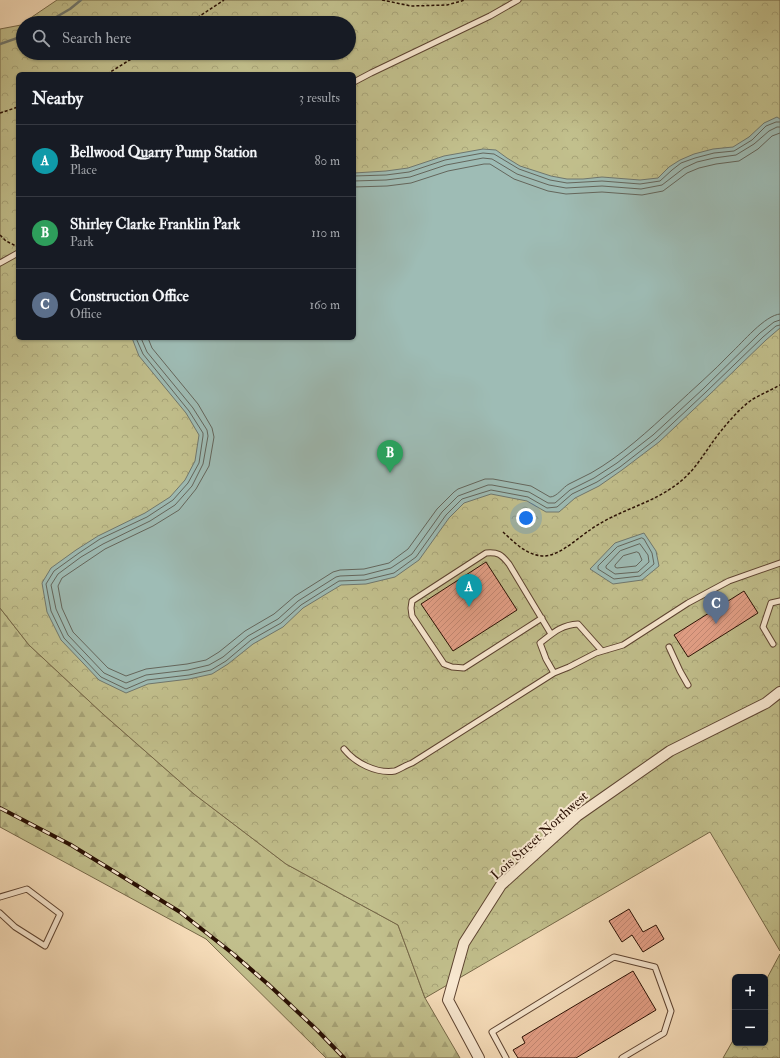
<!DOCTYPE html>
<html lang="en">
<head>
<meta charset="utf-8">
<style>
  body { margin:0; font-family:"IM FELL Double Pica",serif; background:#242831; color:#f1f3f6 }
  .controls { position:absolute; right:12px; bottom:12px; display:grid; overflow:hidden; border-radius:6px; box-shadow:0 1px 3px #0004 }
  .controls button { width:36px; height:36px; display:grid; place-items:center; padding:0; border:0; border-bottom:1px solid #363941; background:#171b24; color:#f1f3f6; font:20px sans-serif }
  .you { position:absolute; left:526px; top:518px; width:14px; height:14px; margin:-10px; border:3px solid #fff; border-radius:50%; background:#1a73e8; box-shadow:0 0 0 6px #1a73e833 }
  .badge { display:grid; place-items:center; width:26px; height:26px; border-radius:50%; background:#c59692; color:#fff; font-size:13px; font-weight:700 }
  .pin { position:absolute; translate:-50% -33px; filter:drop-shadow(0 1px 2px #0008) }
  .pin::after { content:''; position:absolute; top:21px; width:14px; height:12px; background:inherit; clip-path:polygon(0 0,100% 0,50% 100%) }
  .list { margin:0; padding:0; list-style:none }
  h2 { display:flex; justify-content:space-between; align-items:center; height:52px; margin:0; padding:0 16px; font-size:17px }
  h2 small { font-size:13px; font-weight:400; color:#9ea1a6 }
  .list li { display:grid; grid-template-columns:26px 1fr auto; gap:12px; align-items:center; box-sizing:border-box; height:72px; padding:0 16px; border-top:1px solid #363941 }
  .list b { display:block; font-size:15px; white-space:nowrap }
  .list p { margin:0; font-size:13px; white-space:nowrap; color:#9ea1a6 }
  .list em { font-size:13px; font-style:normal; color:#9ea1a6 }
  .icon { flex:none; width:22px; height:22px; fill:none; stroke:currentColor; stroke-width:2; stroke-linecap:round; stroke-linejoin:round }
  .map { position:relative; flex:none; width:780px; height:1058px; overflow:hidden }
  .search { position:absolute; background:#171b24; box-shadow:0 1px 3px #0004; left:16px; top:16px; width:340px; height:44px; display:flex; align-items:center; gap:10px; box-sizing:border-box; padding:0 14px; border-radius:22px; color:#9ea1a6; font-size:15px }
  .panel { position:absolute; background:#171b24; box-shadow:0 1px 3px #0004; left:16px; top:72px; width:340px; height:268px; border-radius:6px }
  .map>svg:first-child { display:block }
</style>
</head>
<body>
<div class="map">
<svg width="780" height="1058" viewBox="0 0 780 1058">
  <defs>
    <pattern id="forest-firs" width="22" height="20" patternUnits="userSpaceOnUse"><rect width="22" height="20" fill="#c2c08d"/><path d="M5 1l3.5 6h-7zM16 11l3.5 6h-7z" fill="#a7a478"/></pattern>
    <pattern id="park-crowns" width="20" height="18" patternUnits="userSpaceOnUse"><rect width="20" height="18" fill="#c2c08d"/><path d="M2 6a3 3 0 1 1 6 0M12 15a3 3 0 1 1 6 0" fill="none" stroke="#a7a478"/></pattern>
    <pattern id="building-hatch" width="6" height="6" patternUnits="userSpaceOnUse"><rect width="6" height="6" fill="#e6a189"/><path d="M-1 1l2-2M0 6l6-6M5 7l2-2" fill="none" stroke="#c58975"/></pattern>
  </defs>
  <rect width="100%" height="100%" fill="#f8dfbc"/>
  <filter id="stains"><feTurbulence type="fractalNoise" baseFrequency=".005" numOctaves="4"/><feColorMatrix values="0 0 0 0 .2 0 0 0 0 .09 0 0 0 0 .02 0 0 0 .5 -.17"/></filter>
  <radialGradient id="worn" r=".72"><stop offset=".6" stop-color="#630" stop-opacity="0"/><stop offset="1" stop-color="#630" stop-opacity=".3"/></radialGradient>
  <!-- forest -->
  <path fill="url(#forest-firs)" stroke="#766848" d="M0 608 29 645 103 714 194 794 286 864 398 925 425 998 460 1058H326L206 939 0 827Z"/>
  <!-- park -->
  <path fill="url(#park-crowns)" stroke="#766848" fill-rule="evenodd" d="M57 0H780V951L710 832 425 998 398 925 286 864 194 794 103 714 29 645 0 608V29L21 25 23 23V53H349V23H23ZM18 74H354V338H18Z
    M780 954V1058H723L735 1037V1043H765V982Z"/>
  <!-- water -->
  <path fill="#9ebcb5" stroke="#6f776e" d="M777 117 780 119V328L766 340 709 395 659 442 622 470 599 486 575 498 559 512H546L527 501 491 494 464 503 449 518 419 560 395 577 366 584 341 585 303 608 283 627 253 644 228 664 212 674 189 679 148 684 126 693 99 680 83 663 61 640 47 612 42 583 51 568 76 550 98 536 145 513 170 497 185 480 195 461 199 435 186 413 139 356 132 338H354V173L386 171 408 168 444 156 483 149 496 150 507 158 520 166 551 176 567 179H583L602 177 640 180 658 178 669 167 680 160 694 154 713 149 733 147 749 137 764 123Z
    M644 533 656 551 659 566 642 580 613 584 590 569 615 543Z"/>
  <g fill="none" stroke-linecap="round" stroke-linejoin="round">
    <!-- shore -->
    <path stroke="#64665c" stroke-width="1" d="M354 176 386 175 409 172 445 160 483 153 494 154 519 169 550 180 567 183 602 181 640 184 660 181 672 170 681 163 695 158 714 153 734 151 752 140 766 126 776 122H780
      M354 181 386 180 410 177 446 165 483 158 492 159 517 174 549 185 566 188 602 186 641 189 662 185 684 168 697 162 714 158 736 155 754 144 769 131 777 127H780
      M354 187 387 186 411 183 448 171 484 164H490L514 179 548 191 566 194 602 192 642 195 663 191 687 173 699 168 716 164 739 161 758 149 772 136 780 133
      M136 338 143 354 189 411 203 433V436L199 463 188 483 173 500 147 517 100 539 79 553 54 571 46 584 51 611 64 638 101 677 126 689 147 680 189 675 211 670 226 661 251 640 281 623 301 605 339 581 365 580 394 573 416 557 446 515 462 499 491 490 528 497 547 508 557 507 572 494 597 482 620 467 656 439 706 392 763 337 776 326 780 325
      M141 338 147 352 193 408 207 430 208 436 203 464 192 486 175 505 150 521 103 544 81 557 58 574 51 585 56 609 68 635 104 673 126 683 146 675 188 670 209 665 223 657 248 636 278 619 298 601 336 577 340 576 364 575 391 568 412 554 442 512 458 496 488 485H492L529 492 548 503H555L570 490 594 478 617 463 653 435 703 389 760 333 774 322 780 320
      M148 338 152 348 198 404 212 428 214 437 209 466 196 489 179 510 153 526 105 549 62 578 58 586 62 608 73 632 108 668 126 676 146 669 187 664 206 660 219 652 245 631 274 614 295 596 333 572 340 570 364 569 389 563 408 549 437 509 454 492 458 489 485 479H493L531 486 550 497C557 497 563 487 569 484 576 480 584 477 591 473 621 456 648 431 674 407 693 389 713 372 731 353 742 343 765 315 780 314
      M642 538 644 539 652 553 654 564 640 576 614 579 598 569V566L617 547Z
      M640 544 648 555 649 562 638 572 615 574 606 568V566L620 551Z
      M637 552 639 553 642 560 636 566 617 568 615 567V565L623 556Z"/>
    <!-- stream -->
    <path stroke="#6f776e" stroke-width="2.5" d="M46 23 70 9 81 0
      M0 44 23 36"/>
  </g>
  <!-- building -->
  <path fill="url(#building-hatch)" stroke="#290f03" d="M486 562 517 610 453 651 421 604Z
    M744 591 758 613 688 657 674 635Z
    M629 909 643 932 656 925 664 939 643 952 632 935 622 942 609 921Z
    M633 971 656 1010 576 1058H518L513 1050 525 1043 522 1037Z"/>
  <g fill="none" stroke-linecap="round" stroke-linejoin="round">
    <defs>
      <path id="lane" d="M354 82 371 73 490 16 518 0
        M0 263 18 253
        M542 618 464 668 452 667 444 664 412 616 411 608 412 601 486 553C498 552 501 554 509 564L551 634
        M773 644 763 627 771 603 780 601
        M669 647 680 671 688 685
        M554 673 546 659 540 643C553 633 561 625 578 624L602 651
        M344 749C355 763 377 774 395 771 400 769 406 765 412 763L554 673 569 667 596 653 623 645 688 603 729 581 780 563
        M0 897 27 889 60 914 45 946 15 927 0 913
        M506 1058 492 1032 614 957 655 967 671 1011 664 1033 622 1058"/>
      <path id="street" d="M479 1058 448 1000 464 943 501 885 577 816 670 751 766 703 780 692"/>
    </defs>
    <!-- lane casing -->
    <use href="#lane" stroke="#5d4331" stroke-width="7"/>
    <!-- street casing -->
    <use href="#street" stroke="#5d4331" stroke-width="12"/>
    <!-- path -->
    <path stroke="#290f03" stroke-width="1.5" stroke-dasharray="3 2" stroke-linecap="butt" d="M382 0 411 6 447 5 465 0
      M189 23 224 0
      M107 74 141 53
      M0 113 18 107
      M0 235 6 241 16 246
      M503 532C514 542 527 556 544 556 559 556 578 538 590 530 619 509 654 504 681 481 698 467 707 448 721 431 730 420 741 407 753 399 762 394 771 390 780 385"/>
    <!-- lane -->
    <use href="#lane" stroke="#faead3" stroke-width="5"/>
    <!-- street -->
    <use href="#street" stroke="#faead3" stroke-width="10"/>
    <defs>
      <path id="rail" d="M0 808 71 845 180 912 232 953 269 985 317 1030 344 1058"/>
    </defs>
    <!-- rail casing -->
    <use href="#rail" stroke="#290f03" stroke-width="4"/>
    <!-- rail -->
    <use href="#rail" stroke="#faead3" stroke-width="2.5" stroke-dasharray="8" stroke-linecap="butt"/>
  </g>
  <g text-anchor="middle" stroke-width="4" stroke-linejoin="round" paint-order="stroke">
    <!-- street labels -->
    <g font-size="14" fill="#290f03" stroke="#faead3">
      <text transform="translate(539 835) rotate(-42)" y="5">Lois Street Northwest</text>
    </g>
  </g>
  <rect width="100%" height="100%" filter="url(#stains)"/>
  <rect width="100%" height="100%" fill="url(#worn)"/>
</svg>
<div class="controls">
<button>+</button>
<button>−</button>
</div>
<div class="you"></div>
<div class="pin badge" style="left:469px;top:607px;background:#0f9aa8">A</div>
<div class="pin badge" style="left:390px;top:473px;background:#2e9e5b">B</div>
<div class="pin badge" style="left:716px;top:624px;background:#5c6f8a">C</div>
<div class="search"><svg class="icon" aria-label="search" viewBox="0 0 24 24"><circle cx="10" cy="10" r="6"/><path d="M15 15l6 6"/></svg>Search here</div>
<section class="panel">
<h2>Nearby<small>3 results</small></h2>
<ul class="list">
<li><span class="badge" style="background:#0f9aa8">A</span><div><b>Bellwood Quarry Pump Station</b><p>Place</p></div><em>80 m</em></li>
<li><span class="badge" style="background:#2e9e5b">B</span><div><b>Shirley Clarke Franklin Park</b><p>Park</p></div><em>110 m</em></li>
<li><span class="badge" style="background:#5c6f8a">C</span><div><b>Construction Office</b><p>Office</p></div><em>160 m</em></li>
</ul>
</section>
</div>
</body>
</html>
